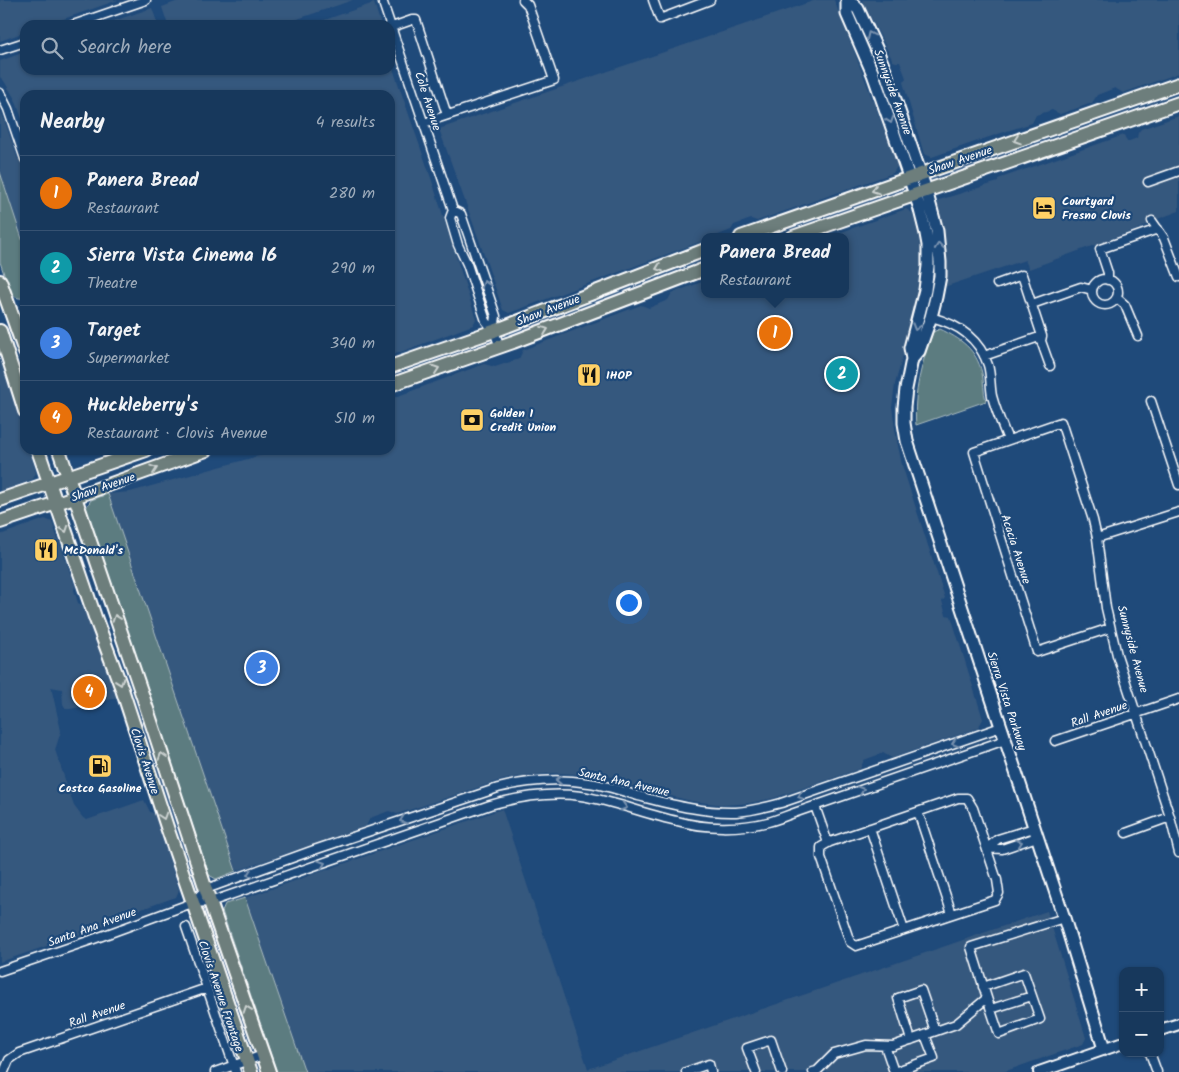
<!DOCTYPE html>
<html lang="en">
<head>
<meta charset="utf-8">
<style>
  body { margin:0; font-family:Kalam,sans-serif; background:#244365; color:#f1f3f6 }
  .controls { position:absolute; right:15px; bottom:15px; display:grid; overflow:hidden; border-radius:10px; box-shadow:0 1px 4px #0004 }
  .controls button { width:45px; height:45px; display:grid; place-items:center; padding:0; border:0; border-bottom:1px solid #365272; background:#17385c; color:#f1f3f6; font:25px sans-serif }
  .you { position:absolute; left:628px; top:602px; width:18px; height:18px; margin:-12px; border:4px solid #fff; border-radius:50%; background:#1a73e8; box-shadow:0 0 0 8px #1a73e833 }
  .badge { display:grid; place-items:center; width:32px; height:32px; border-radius:50%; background:#ea580c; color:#fff; font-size:16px; font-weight:700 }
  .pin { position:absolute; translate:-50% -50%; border:2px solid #fff; box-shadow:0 1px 5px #0006 }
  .popup { position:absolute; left:701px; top:233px; width:148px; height:65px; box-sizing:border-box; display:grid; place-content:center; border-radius:10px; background:#17385c; filter:drop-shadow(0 1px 4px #0005); font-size:16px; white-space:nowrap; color:#9eacbb }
  .popup b { font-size:19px; color:#f1f3f6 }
  .popup::after { content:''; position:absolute; left:50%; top:100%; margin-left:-10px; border:10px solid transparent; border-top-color:#17385c }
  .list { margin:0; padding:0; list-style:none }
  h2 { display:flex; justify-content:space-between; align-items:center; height:65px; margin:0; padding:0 20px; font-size:21px }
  h2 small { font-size:16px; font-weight:400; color:#9eacbb }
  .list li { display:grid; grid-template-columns:32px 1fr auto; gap:15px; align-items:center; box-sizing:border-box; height:75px; padding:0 20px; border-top:1px solid #365272 }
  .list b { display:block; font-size:19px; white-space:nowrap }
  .list p { margin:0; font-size:16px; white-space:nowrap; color:#9eacbb }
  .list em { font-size:16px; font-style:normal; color:#9eacbb }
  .icon { flex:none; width:28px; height:28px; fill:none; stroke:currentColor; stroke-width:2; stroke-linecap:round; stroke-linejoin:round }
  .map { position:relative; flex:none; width:1179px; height:1072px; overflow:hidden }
  .search { position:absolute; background:#17385c; box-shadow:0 1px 4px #0004; left:20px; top:20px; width:375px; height:55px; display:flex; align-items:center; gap:12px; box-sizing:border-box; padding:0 18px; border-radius:15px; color:#9eacbb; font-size:19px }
  .panel { position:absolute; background:#17385c; box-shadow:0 1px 4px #0004; left:20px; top:90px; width:375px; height:365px; border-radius:15px }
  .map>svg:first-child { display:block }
</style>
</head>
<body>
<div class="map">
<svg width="1179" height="1072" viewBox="0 0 1179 1072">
  <rect width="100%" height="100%" fill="#1f4a7a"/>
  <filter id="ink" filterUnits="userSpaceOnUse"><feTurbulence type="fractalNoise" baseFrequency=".02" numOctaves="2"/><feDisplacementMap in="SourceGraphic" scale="10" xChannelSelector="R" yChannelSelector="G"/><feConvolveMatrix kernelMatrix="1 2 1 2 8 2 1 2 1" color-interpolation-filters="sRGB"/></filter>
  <g filter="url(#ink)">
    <!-- built -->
    <path fill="#36587e" d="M0 0H118L46 25H25V32L0 41Z
      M181 0H353L280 25H168L162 7Z
      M816 0H834L898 165 893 173 757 221 751 219 734 225 731 230 713 237H705V240L509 313 503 310 478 237 439 129Z
      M862 0H1179V73L1123 93 1115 88 1097 95 1092 103 1060 114 1052 110 1036 115 1032 123 992 136 932 157 924 154 903 82 906 78 900 62H896L893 61Z
      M374 3 381 25H310Z
      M152 8 158 25H102Z
      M25 52V70H173L174 72 180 70H390V52L394 62 391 63 432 181 476 319 473 325 390 356V95H25V127L15 99 4 81 0 77V61Z
      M0 108 18 159 25 157V248L0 172Z
      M1179 116V211L1155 220 1141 228 1029 269 1025 260 944 287 946 274 945 241 943 226 937 205 939 200 998 182V179L1124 135 1127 142 1137 138 1138 133 1141 129Z
      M906 209 914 214 919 224 922 243 923 272 919 298 895 384 892 407 896 436 902 465 945 598 942 601 946 615 951 616 983 719 978 728 892 758 883 753 864 760 860 769 774 798 750 803 725 805 691 801 627 785 624 781 596 772 593 775 589 776 577 774 554 773 517 777 498 781 397 814 389 811 370 818 366 826 236 871 108 494 130 492 262 455V450H390V399L484 364 495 367 519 359 523 350 641 305 649 308 668 300 672 293 705 281V294H845V237H828Z
      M0 357 25 435V450H30L36 473 33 479 0 492Z
      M45 519 52 522 75 586 74 590 78 603 82 605 117 694 115 698 96 704 70 709H66L63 704 62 689 51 687 61 731 55 750 74 806 83 818 87 820 144 800 150 812 155 814 179 890 176 897 136 911 96 929 0 962V535Z
      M502 809 588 1069 1047 911 1086 1038 1083 1044 1003 1072H305L245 898Z"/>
    <!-- green -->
    <path fill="#5b7b80" stroke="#adbdc0" d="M0 172 25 248V298C18 299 14 297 10 292L0 262Z
      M940 329C961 339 976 349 982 373 984 382 983 391 986 401L916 425C913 393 922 362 933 332Z
      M108 494 236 871 216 879 209 875 86 508 91 500Z
      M245 898 305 1072H277L222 911 225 904Z"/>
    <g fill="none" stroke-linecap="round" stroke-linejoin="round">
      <defs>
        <path id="minor" d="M382 0 453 210 450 218 458 245 467 264 486 321 494 331 500 347
          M653 0 660 19 710 0
          M73 25 146 0
          M392 27 412 20H416L447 115
          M0 50 25 42
          M0 93 8 109 25 159
          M424 123 554 80 528 5 523 0
          M1148 182 1179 171
          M453 210 461 214 496 316 494 331
          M1152 221 1164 238 1179 277
          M1092 292a13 13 0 1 1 26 0a13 13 0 1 1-26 0Z
          M1108 280V273L1100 249 1158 229
          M997 284 1022 275 1042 336
          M1117 298 1125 305 1138 336
          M1032 304 1081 287 1092 290
          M931 317C957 324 979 337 988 365 991 375 990 386 992 396 996 411 1002 425 1008 440
          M984 356 1042 336 1041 341 1050 366
          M1151 401 1179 485
          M1097 538 1179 512
          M1110 628 1037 652 974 452 1061 422 1093 520 1097 538 1106 608 1117 655 1170 817 1179 853
          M1055 741 1179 699
          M958 798H967L973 808 997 880 999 893 995 900 856 946 850 942 821 857V847L830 842Z
          M815 806 828 843
          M918 812 952 914
          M870 828 904 930
          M1126 833 1170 817
          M987 848 1002 849 1037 837
          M987 848 998 839 1034 828
          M192 903 206 889 314 850 498 788C529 780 558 778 589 783 605 785 622 791 638 796 670 804 702 813 736 812 751 811 766 807 781 803L1001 727
          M186 927 236 1072
          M0 971 91 940 192 903 210 902 490 805C519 797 551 792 581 796 614 801 645 814 677 821 706 829 739 829 768 822 777 820 785 816 794 813L1005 740
          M983 987 1024 973 1040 1019 999 1034 987 998
          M991 1009 1032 996
          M911 1040 898 998 921 990 935 1031
          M885 1046 894 1072
          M1150 1053 1157 1072
          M4 1072 9 1060 19 1053 207 988
          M215 1072 263 1055
          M686 1072 709 1064 711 1072
          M756 1072 747 1048 771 1040 782 1072
          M813 1072 817 1071 834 1054 866 1045 893 1046 956 1024 987 998 971 947 1064 918
          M894 1072 934 1058 925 1035"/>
        <path id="tertiary" d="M1160 1030 1179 1024
          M1039 1072 1123 1043"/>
        <path id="secondary" d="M847 0V14L873 74 891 125 919 206 926 234 928 245V266L925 290 910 348 912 359 906 389 904 407V423L907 441 1064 918 1104 1049
          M849 0 858 9 877 50 886 73 926 190 937 231 940 262V276L936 297 931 317 919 351 912 359"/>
        <path id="primary" d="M741 237 1179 84
          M793 237 1179 103
          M0 281 25 352
          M0 331 25 411
          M390 367 494 331 705 250
          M390 385 513 342 705 269
          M38 450 95 617 122 689 168 830 251 1072
          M59 450 143 697 210 902 269 1072
          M0 500 146 450
          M0 522 83 494 206 450"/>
      </defs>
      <!-- minor casing -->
      <use href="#minor" stroke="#fff" stroke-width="11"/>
      <!-- tertiary casing -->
      <use href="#tertiary" stroke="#fff" stroke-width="14"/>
      <!-- secondary casing -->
      <use href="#secondary" stroke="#fff" stroke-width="15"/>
      <!-- primary casing -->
      <use href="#primary" stroke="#fff" stroke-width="16"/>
      <!-- minor -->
      <use href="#minor" stroke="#1f4a7a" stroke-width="8"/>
      <!-- tertiary -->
      <use href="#tertiary" stroke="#1f4a7a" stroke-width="10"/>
      <!-- secondary -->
      <use href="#secondary" stroke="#1f4a7a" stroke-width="11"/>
      <!-- primary -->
      <use href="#primary" stroke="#6d7e7c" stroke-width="12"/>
    </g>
    <!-- one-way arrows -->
    <defs><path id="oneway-chevron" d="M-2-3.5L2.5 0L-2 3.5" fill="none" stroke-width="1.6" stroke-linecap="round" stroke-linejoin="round" transform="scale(1.25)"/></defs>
    <g stroke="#7992af">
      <use href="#oneway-chevron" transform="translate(870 35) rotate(-115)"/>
      <use href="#oneway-chevron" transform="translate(890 120) rotate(71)"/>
      <use href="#oneway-chevron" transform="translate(939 246) rotate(-95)"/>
      <use href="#oneway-chevron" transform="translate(485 284) rotate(-109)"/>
      <use href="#oneway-chevron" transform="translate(916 327) rotate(106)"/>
      <use href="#oneway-chevron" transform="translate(955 743) rotate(161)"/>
      <use href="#oneway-chevron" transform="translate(559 780) rotate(-178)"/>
      <use href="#oneway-chevron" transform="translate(861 790) rotate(-19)"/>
      <use href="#oneway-chevron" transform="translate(801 796) rotate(161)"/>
      <use href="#oneway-chevron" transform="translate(624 807) rotate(16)"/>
      <use href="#oneway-chevron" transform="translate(403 820) rotate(161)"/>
      <use href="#oneway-chevron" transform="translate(1019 843) rotate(-19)"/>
      <use href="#oneway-chevron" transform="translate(322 864) rotate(-19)"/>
      <use href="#oneway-chevron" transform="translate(250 874) rotate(161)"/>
    </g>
    <g stroke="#ccd2d1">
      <use href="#oneway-chevron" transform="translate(1017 140) rotate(161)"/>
      <use href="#oneway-chevron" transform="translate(875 190) rotate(161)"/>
      <use href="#oneway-chevron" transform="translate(659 268) rotate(159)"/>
      <use href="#oneway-chevron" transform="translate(545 330) rotate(-21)"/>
      <use href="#oneway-chevron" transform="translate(436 369) rotate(-19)"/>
      <use href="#oneway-chevron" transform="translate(154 469) rotate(-19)"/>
      <use href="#oneway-chevron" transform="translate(65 529) rotate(71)"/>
      <use href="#oneway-chevron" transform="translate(116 618) rotate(-109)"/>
      <use href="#oneway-chevron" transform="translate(120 682) rotate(71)"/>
      <use href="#oneway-chevron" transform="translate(162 756) rotate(-108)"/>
      <use href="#oneway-chevron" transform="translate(163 816) rotate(72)"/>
      <use href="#oneway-chevron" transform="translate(247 1009) rotate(-109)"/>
    </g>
  </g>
  <!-- icons -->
  <defs>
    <symbol id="hotel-square" viewBox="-11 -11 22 22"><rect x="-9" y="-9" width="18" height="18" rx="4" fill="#ffd166" stroke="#1f4a7a"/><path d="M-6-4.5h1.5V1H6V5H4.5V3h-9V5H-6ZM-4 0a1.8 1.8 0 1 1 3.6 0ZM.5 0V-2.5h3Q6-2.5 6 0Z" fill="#111"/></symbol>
    <symbol id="restaurant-square" viewBox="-11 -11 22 22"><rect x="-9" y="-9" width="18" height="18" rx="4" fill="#ffd166" stroke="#1f4a7a"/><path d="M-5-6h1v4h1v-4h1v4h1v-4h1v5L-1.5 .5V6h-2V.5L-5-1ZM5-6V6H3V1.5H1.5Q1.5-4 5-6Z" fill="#111"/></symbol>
    <symbol id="bank-square" viewBox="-11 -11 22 22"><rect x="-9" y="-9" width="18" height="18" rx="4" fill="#ffd166" stroke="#1f4a7a"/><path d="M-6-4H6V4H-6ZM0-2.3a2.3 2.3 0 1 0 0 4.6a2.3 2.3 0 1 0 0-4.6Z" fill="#111"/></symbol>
    <symbol id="fuel-square" viewBox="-11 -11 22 22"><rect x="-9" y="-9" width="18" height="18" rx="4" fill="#ffd166" stroke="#1f4a7a"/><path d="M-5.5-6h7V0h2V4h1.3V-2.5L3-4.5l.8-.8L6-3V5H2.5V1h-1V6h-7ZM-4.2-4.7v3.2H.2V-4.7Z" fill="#111"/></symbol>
  </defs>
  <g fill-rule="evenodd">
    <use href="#hotel-square" x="1030" y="194" width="28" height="28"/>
    <use href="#restaurant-square" x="575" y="361" width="28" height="28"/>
    <use href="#bank-square" x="458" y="406" width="28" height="28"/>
    <use href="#restaurant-square" x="32" y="536" width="28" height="28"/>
    <use href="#fuel-square" x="86" y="752" width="28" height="28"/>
  </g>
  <g text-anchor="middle" stroke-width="4.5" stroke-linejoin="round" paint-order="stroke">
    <!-- street labels -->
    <g font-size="12" fill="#fff" stroke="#1f4a7a">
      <text transform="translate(893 92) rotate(70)" y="4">Sunnyside Avenue</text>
      <text transform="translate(428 101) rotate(72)" y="4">Cole Avenue</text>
      <text transform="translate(960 160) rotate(-19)" y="4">Shaw Avenue</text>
      <text transform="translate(548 310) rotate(-21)" y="4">Shaw Avenue</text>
      <text transform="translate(103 487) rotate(-19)" y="4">Shaw Avenue</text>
      <text transform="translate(1016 549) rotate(72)" y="4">Acacia Avenue</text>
      <text transform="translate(1133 649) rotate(75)" y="4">Sunnyside Avenue</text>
      <text transform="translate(1007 701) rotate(72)" y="4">Sierra Vista Parkway</text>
      <text transform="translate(1099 714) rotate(-19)" y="4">Rall Avenue</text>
      <text transform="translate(145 761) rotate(72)" y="4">Clovis Avenue</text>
      <text transform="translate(624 782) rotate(13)" y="4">Santa Ana Avenue</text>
      <text transform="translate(92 927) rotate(-20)" y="4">Santa Ana Avenue</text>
      <text transform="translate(221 996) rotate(71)" y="4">Clovis Avenue Frontage</text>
      <text transform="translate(97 1014) rotate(-19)" y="4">Rall Avenue</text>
    </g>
    <!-- poi labels -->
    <g font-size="12" font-weight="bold" fill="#fff" stroke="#1f4a7a" text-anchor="start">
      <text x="1062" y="205">Courtyard<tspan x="1062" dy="14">Fresno Clovis</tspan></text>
      <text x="606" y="379">IHOP</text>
      <text x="490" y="417">Golden 1<tspan x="490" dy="14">Credit Union</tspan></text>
      <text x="64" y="554">McDonald's</text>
      <text x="100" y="792" text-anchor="middle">Costco Gasoline</text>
    </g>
  </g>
</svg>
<div class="controls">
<button>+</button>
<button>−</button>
</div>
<div class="you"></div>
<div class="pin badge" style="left:775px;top:333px;background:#e8710a">1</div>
<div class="popup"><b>Panera Bread</b>Restaurant</div>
<div class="pin badge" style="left:842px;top:374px;background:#0f9aa8">2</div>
<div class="pin badge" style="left:262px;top:668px;background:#3f7fe0">3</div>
<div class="pin badge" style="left:89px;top:692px;background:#e8710a">4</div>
<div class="search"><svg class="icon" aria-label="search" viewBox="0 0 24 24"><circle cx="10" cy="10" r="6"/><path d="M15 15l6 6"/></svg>Search here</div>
<section class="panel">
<h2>Nearby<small>4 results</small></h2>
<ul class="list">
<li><span class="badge" style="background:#e8710a">1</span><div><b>Panera Bread</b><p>Restaurant</p></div><em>280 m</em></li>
<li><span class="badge" style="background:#0f9aa8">2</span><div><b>Sierra Vista Cinema 16</b><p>Theatre</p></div><em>290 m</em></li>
<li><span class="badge" style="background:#3f7fe0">3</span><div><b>Target</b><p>Supermarket</p></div><em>340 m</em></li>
<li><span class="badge" style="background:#e8710a">4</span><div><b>Huckleberry's</b><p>Restaurant · Clovis Avenue</p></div><em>510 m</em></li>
</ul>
</section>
</div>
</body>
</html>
